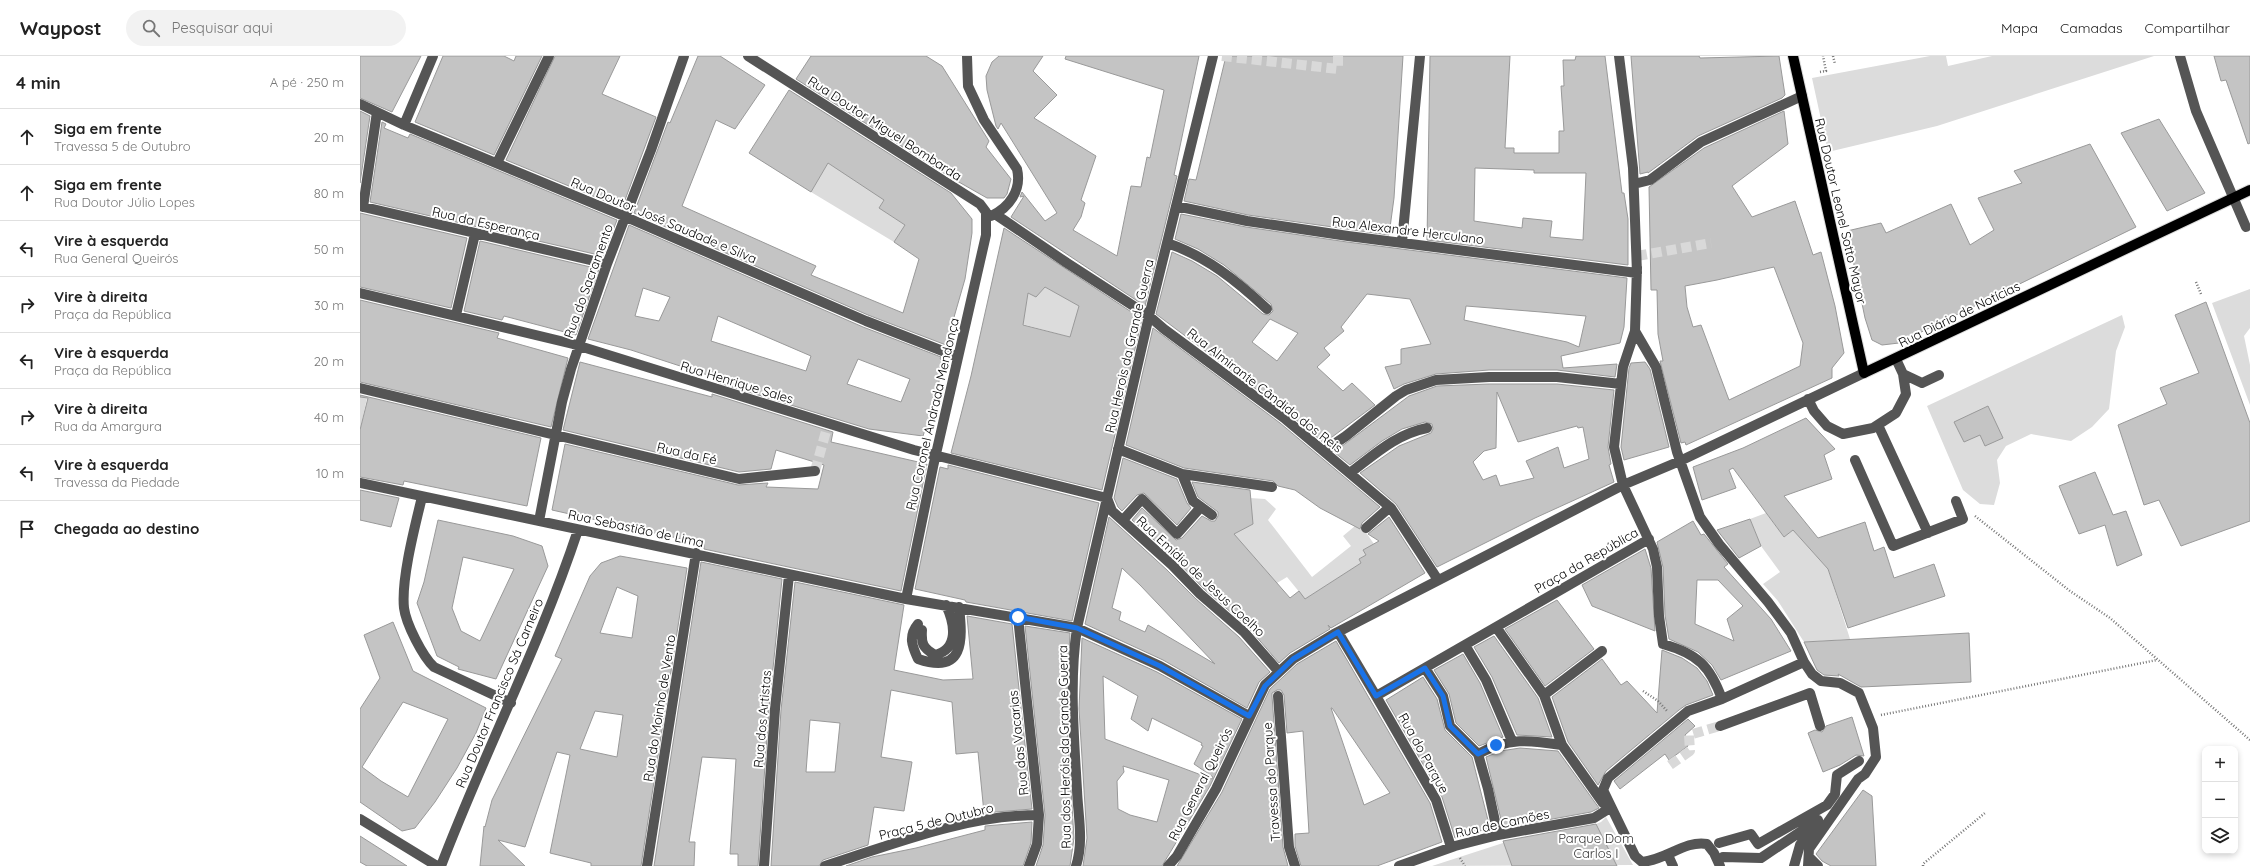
<!DOCTYPE html>
<html lang="pt">
<head>
<meta charset="utf-8">
<style>
  body { margin:0; font-family:Quicksand,sans-serif; background:#f2f2f2; color:#222 }
  .controls { position:absolute; right:12px; bottom:12px; display:grid; overflow:hidden; border-radius:8px; box-shadow:0 2px 6px #0003 }
  .controls button { width:36px; height:36px; display:grid; place-items:center; padding:0; border:0; border-bottom:1px solid #e0e0e0; background:#fff; color:#222; font:20px sans-serif }
  .stop { position:absolute; width:12px; height:12px; margin:-9px; border:3px solid #1a73e8; border-radius:50%; background:#fff }
  .stop.end { background:#1a73e8; border-color:#fff; box-shadow:0 1px 4px #0008 }
  .list { margin:0; padding:0; list-style:none }
  h2 { display:flex; justify-content:space-between; align-items:center; height:52px; margin:0; padding:0 16px; font-size:17px }
  h2 small { font-size:13px; font-weight:400; color:#767676 }
  .list li { display:grid; grid-template-columns:26px 1fr auto; gap:12px; align-items:center; box-sizing:border-box; height:56px; padding:0 16px; border-top:1px solid #e0e0e0 }
  .list b { display:block; font-size:15px; white-space:nowrap }
  .list p { margin:0; font-size:13px; white-space:nowrap; color:#767676 }
  .list em { font-size:13px; font-style:normal; color:#767676 }
  .icon { flex:none; width:22px; height:22px; fill:none; stroke:currentColor; stroke-width:2; stroke-linecap:round; stroke-linejoin:round }
  .map { position:relative; flex:none; width:1890px; height:810px; overflow:hidden }
  header { display:flex; align-items:center; gap:24px; box-sizing:border-box; height:56px; padding:0 20px; background:#fff; border-bottom:1px solid #e0e0e0 }
  header strong { font-size:19px }
  nav { display:flex; gap:22px; margin-inline-start:auto; font-size:14px }
  .search { width:280px; height:36px; background:#f2f2f2; display:flex; align-items:center; gap:10px; box-sizing:border-box; padding:0 14px; border-radius:22px; color:#767676; font-size:15px }
  main { display:flex }
  aside { flex:1; background:#fff }
  .map>svg:first-child { display:block }
</style>
</head>
<body>
<header>
<strong>Waypost</strong>
<div class="search"><svg class="icon" aria-label="search" viewBox="0 0 24 24"><circle cx="10" cy="10" r="6"/><path d="M15 15l6 6"/></svg>Pesquisar aqui</div>
<nav><a>Mapa</a><a>Camadas</a><a>Compartilhar</a></nav>
</header>
<main>
<aside>
<h2>4 min<small>A pé · 250 m</small></h2>
<ul class="list">
<li><svg class="icon" aria-label="ahead" viewBox="0 0 24 24"><path d="M12 20V5M6 11l6-6 6 6"/></svg><div><b>Siga em frente</b><p>Travessa 5 de Outubro</p></div><em>20 m</em></li>
<li><svg class="icon" aria-label="ahead" viewBox="0 0 24 24"><path d="M12 20V5M6 11l6-6 6 6"/></svg><div><b>Siga em frente</b><p>Rua Doutor Júlio Lopes</p></div><em>80 m</em></li>
<li><svg class="icon" aria-label="left" viewBox="0 0 24 24"><path d="M17 20v-9H6M10 6l-5 5 5 5"/></svg><div><b>Vire à esquerda</b><p>Rua General Queirós</p></div><em>50 m</em></li>
<li><svg class="icon" aria-label="right" viewBox="0 0 24 24"><path d="M7 20v-9h11M14 6l5 5-5 5"/></svg><div><b>Vire à direita</b><p>Praça da República</p></div><em>30 m</em></li>
<li><svg class="icon" aria-label="left" viewBox="0 0 24 24"><path d="M17 20v-9H6M10 6l-5 5 5 5"/></svg><div><b>Vire à esquerda</b><p>Praça da República</p></div><em>20 m</em></li>
<li><svg class="icon" aria-label="right" viewBox="0 0 24 24"><path d="M7 20v-9h11M14 6l5 5-5 5"/></svg><div><b>Vire à direita</b><p>Rua da Amargura</p></div><em>40 m</em></li>
<li><svg class="icon" aria-label="left" viewBox="0 0 24 24"><path d="M17 20v-9H6M10 6l-5 5 5 5"/></svg><div><b>Vire à esquerda</b><p>Travessa da Piedade</p></div><em>10 m</em></li>
<li><svg class="icon" aria-label="arrive" viewBox="0 0 24 24"><path d="M6 21V4h12l-3 4 3 4H6"/></svg><div><b>Chegada ao destino</b></div></li>
</ul>
</aside>
<div class="map">
<svg width="1890" height="810" viewBox="0 0 1890 810">
  <rect width="100%" height="100%" fill="#fff"/>
  <!-- green -->
  <path fill="#dcdcdc" d="M1570 0H1586L1588 10 1632 0H1794L1577 70 1468 96 1452 22Z
    M468 107 524 143 519 152 545 169 534 186 451 136Z
    M685 231 725 253 714 268 710 281 662 268 668 237 676 240Z
    M1890 233V272L1884 280 1890 309V349L1852 247Z
    M1762 259 1765 271 1756 295 1749 353 1732 371 1711 385 1671 378 1646 390 1637 404 1640 427 1634 449 1620 448 1603 434 1567 350Z
    M0 341 7 342 0 374Z
    M890 442 905 443 916 453 908 464 952 521 991 490 983 480 995 470 1005 475 1014 488 1003 494 1006 499 999 503 1001 507 945 543 927 521 917 527 861 464Z
    M1406 457 1424 481 1433 474 1468 513 1490 583 1444 586 1418 545 1403 528 1420 516 1401 490 1390 463Z
    M1246 761 1273 809 1072 810 1143 787 1236 768 1241 766Z"/>
  <!-- building -->
  <path fill="#c4c4c4" stroke="#999" fill-rule="evenodd" d="M0 0H61L32 56 0 42Z
    M83 0H144L154 5 156 0H182L134 99 55 66Z
    M195 0H260L242 38 296 61 262 152 146 104Z
    M338 0H360L405 29 375 73 356 64 322 150 456 210 451 219 543 257 559 203 534 186 545 169 519 152 524 144 468 107 451 136 389 97 429 34 591 137 612 163V177L605 223 586 289 508 259 274 157 308 66 310 67Z
    M451 0H566L582 10 629 85 626 91 651 123 647 138 644 142H627L590 121 436 23Z
    M639 0H683L673 15 697 39 674 62 736 100 721 144 725 147 721 161 713 174 757 200 771 130 781 131 787 101 790 102 804 34 705 3 706 0H839L814 119 817 120 785 250 651 161 664 140 660 141 662 136 685 165 697 157 641 67 638 73 636 70 627 34 626 20 632 6Z
    M866 0H1043L1034 142 1029 179 888 159 824 145 829 123 836 124Z
    M1070 0H1150L1145 92H1154V97H1199V75H1204L1201 30H1204L1203 4H1215L1216 0H1245L1262 137H1264L1268 163V209L1067 184ZM1115 112 1174 114V117H1226L1223 184 1190 181 1192 165 1163 162 1162 172 1114 165Z
    M1271 0H1339L1340 2 1419 0 1425 39 1422 42 1338 80 1288 117V116L1280 118Z
    M1854 0H1890V87L1888 88 1866 24 1861 25Z
    M0 55 10 60 0 127Z
    M1424 55 1428 88 1372 130 1392 161 1435 145 1453 199 1461 196 1475 250 1484 297 1472 312V322L1326 389 1325 386 1321 387 1300 305H1303L1298 278 1297 234H1291L1289 131 1344 92ZM1414 211 1443 287 1440 310 1369 344 1341 269 1333 271 1327 251 1325 230 1357 224Z
    M1799 63 1845 137 1807 155 1761 77Z
    M22 66 26 68 24 72 48 82 50 78 257 164 243 200 10 146Z
    M1730 88 1776 171 1539 287 1522 289 1512 284 1505 262 1487 175 1521 167 1526 177 1591 148 1610 189 1634 174 1618 142 1662 127 1654 115Z
    M0 157 107 182 91 252 0 231Z
    M821 158 886 171 987 186 1267 222 1264 271 1260 287 1201 300 1203 312 1257 308 1255 321 1197 314H1129L1076 318 1044 328 1034 333 1025 311 1041 308V293L1071 288 1050 243 1007 238 981 271 984 275 964 292 970 299 957 311 983 335 992 327 1015 349 964 387 928 357 796 258 812 196 832 205 857 220 903 258 909 259 913 255 911 248 864 209 838 193 815 183ZM1106 250 1181 256 1226 260 1219 291 1207 286 1104 264ZM910 263 938 277 917 305 892 286Z
    M269 169 503 271 581 301 580 303 584 305 573 350 563 380 509 373 356 326 357 322 271 294 228 283ZM283 232 310 241 299 265 275 260ZM358 260 451 300 446 315 351 285ZM498 303 550 323 541 346 487 328Z
    M644 172 782 263 742 434 591 397 611 320ZM685 231 719 250 710 281 663 269 668 237 676 241Z
    M120 185 239 213 216 279 144 260 142 264 104 255Z
    M0 244 139 277 137 282 208 302 191 371 0 326Z
    M1846 246 1890 367V465L1821 490 1799 444 1784 449 1758 369 1807 348 1800 332 1839 317 1815 259Z
    M793 272 920 367 1020 451 1002 467 1000 473 960 452 935 434 918 430 913 425 824 412 766 389Z
    M220 306 352 341V338L473 376 471 386 567 408 541 535 344 493V488L192 454 205 388 378 429 408 427 406 431 458 433 464 409 416 394 411 413 379 416 203 374Z
    M1285 306 1290 313 1309 391 1264 404 1261 391 1269 312 1271 307Z
    M1129 328H1197L1254 334 1248 391 1251 408 1249 409 1254 426 1175 462 1077 511 1036 448 1000 417 1039 390 1071 377 1073 373 1072 368 1065 366 1042 373 1022 385 990 409 974 396 1049 340 1077 330ZM1137 336 1158 386 1217 370 1218 372 1223 371 1229 403 1204 412 1198 391 1166 405 1174 422 1140 430 1136 419 1123 424 1113 406 1124 395 1136 392Z
    M0 339 181 382 167 450 44 425 43 429 0 421V374L8 342 0 341Z
    M1628 350 1643 382 1625 390 1620 379 1604 386 1594 366Z
    M1446 362 1475 393 1464 399 1472 423 1424 440 1458 482 1505 466 1514 495 1524 491 1534 522 1574 508 1585 540 1488 572 1468 513 1433 474 1424 481 1373 412 1369 414 1376 432 1342 444 1333 411 1383 392Z
    M763 402 817 423 827 447 831 452 817 469 784 437 777 439 762 455 758 451 754 442Z
    M588 409 739 447 712 565 606 546 605 544 555 533 580 411 588 413Z
    M1735 416 1753 459 1766 455 1782 499 1757 510 1745 469 1719 478 1699 430Z
    M832 426 890 434 893 468 874 478 930 542 939 535 945 543 1001 507 999 503 1006 499 1003 494 1019 485 1008 478 1029 461 1065 517 971 572 968 569 970 573 930 597 919 607 888 571 844 533 816 504 772 464 782 452 816 484 822 482 842 460 851 465H855L858 460V456L838 441Z
    M0 434 39 442 31 471 0 464Z
    M749 461 807 514 836 543 879 581 910 616 899 626 887 652 803 604 725 568ZM762 512 780 529 855 608 788 569 785 576 759 564 761 556 752 552Z
    M1390 463 1401 490 1379 502 1357 474Z
    M78 464 153 480 182 490 188 510 136 623 98 613 99 611 77 600 57 547 64 526ZM103 501 154 513 120 585 101 575 92 552Z
    M1333 465 1341 479 1344 478 1368 508 1364 511 1411 563 1431 595 1361 624 1352 609 1338 596 1309 583 1305 559 1303 511 1297 486ZM1337 524H1358L1383 550 1367 563 1374 585 1335 568Z
    M1285 493 1291 512 1295 575 1232 550 1222 529Z
    M260 500 327 512 281 810H231V807L190 797 210 699 197 696 165 791 138 784 165 810H120L124 770 125 771 132 744 202 603 195 600 230 520 241 507ZM257 531 278 540 272 582 240 577ZM235 655 263 659 257 701 220 693Z
    M341 506 422 523 409 652 398 810H378V798H370L376 703 342 701 329 786H335L334 810H294Z
    M435 526 544 549 534 614 583 624 613 623 607 560 652 568 672 753 624 757 618 696 596 698 592 646 531 634 521 701 552 706 544 755 514 751 508 789 463 804 459 810H411L421 654ZM450 664 480 667 475 716H446Z
    M1197 544 1234 593 1185 630 1145 573Z
    M33 566 53 615 126 652 116 677 97 712 75 746 55 772 42 775 0 746V653L20 622 4 579ZM43 646 88 663 48 741 21 725 2 711Z
    M665 570 710 577 706 653 714 782 710 810H676L683 789 685 759Z
    M1609 577 1611 626 1501 631 1478 618 1479 620 1464 619 1457 614 1444 586Z
    M1134 580 1178 642 1192 681 1157 679 1132 621 1114 591Z
    M722 582 797 616 882 663 850 730 802 810H723L727 782 719 653ZM743 620 778 640 771 663 788 675 792 662 842 687 841 689 843 690 834 708 853 721 852 723 745 683ZM763 710 809 724 797 766 770 759 758 753 757 725 764 716Z
    M976 585 1070 747 1082 786 1017 810H941L935 790V778L949 777 943 675 927 677 924 639 921 634H917L912 637V640L923 791 928 810H817L862 736 910 633 937 608ZM971 652H972L1030 737 1004 749Z
    M1302 594 1322 602 1337 612 1347 625 1353 639 1326 649 1319 654 1246 715 1238 729 1208 686 1192 641 1242 603 1261 629 1267 625 1297 657Z
    M1103 598 1120 627 1143 681 1119 690 1096 667 1089 638 1074 614Z
    M1063 621 1077 643 1085 674 1112 701 1130 772 1095 782 1082 741 1026 644Z
    M1492 661 1504 700 1496 699 1480 709 1463 716 1448 677 1455 674 1462 676 1466 670Z
    M1328 663 1335 670 1325 679 1328 690 1309 704 1305 698 1260 733 1254 725Z
    M1160 692 1198 695 1239 752 1231 756 1143 772 1126 701 1141 695Z
    M1503 734 1512 740 1516 810H1471L1462 805 1456 798Z
    M672 766 671 787 663 810H486L512 801 556 792 625 774V770Z
    M1236 768 1257 810H1152L1143 785Z
    M0 780 47 810H7L0 806Z"/>
  <g fill="none" stroke-linecap="round" stroke-linejoin="round">
    <!-- minor-tunnel -->
    <path stroke="#d9d9d9" stroke-width="10" stroke-dasharray="10 5" stroke-linecap="butt" d="M862 0 978 13V0
      M1277 200 1351 187
      M455 415 468 368
      M1310 709 1330 695 1329 679 1360 670"/>
    <defs>
      <path id="major" d="M1433 0 1504 317 1890 134"/>
    </defs>
    <!-- major casing -->
    <use href="#major" stroke="#dbdbdb" stroke-width="12"/>
    <!-- path -->
    <path stroke="#777" stroke-width="2.5" stroke-dasharray="1 2" stroke-linecap="butt" d="M1473 0 1475 8
      M1460 16 1466 15 1463 0
      M1836 226 1841 238
      M1615 460 1710 535 1750 562 1890 684
      M1283 635 1298 645 1308 656
      M1521 659 1797 604
      M1100 802 1105 810
      M1563 810V808L1625 757"/>
    <!-- minor -->
    <path stroke="#555" stroke-width="10" d="M388 0 620 148 626 156V179L573 411 546 543
      M607 0 608 30 624 64 657 113C662 134 649 152 631 160
      M1820 0 1836 55 1886 171
      M0 48 44 69 259 158 506 265 598 301
      M44 69 73 0
      M137 107 189 0
      M1274 128 1290 124 1341 86 1442 40
      M0 150 247 208
      M816 150 887 165 988 180 1277 217 1273 112 1259 0
      M3 151 17 56
      M635 158 707 207 789 260 804 273 924 362 1031 452 1078 524
      M1042 186 1060 0
      M807 187C846 200 877 225 907 253
      M1277 211 1275 275 1263 311 1254 391 1263 429 1293 493 1297 511 1299 560 1303 588C1338 598 1350 610 1362 643
      M0 237 213 288 554 394 747 442 752 455 812 509 840 538 884 576 919 616
      M96 259 115 178
      M1275 275 1296 311 1317 396 1340 461 1359 488 1408 546 1431 577 1444 606 1452 618 1461 625 1480 627 1499 637 1513 672 1516 701 1505 718 1498 723 1449 793 1448 810
      M1543 318 1562 327 1579 319
      M0 332 379 423 455 415
      M1448 343 1454 355 1467 370 1483 378 1513 372 1536 357 1546 338 1543 318 1536 303
      M1518 369 1568 477
      M758 393 822 418 912 431
      M964 395 986 380 1036 340 1046 334 1076 324 1129 321H1197L1261 328
      M1495 404 1533 490 1603 463 1596 445
      M990 417C1014 399 1036 378 1067 372
      M822 418 833 445 852 459
      M0 427 546 543 717 572 800 610 889 660
      M62 441C55 470 41 523 44 552 46 568 63 601 74 611L151 647
      M763 464 782 443 817 478 841 451
      M179 465 202 346 211 313 247 208 291 94 324 0
      M1006 472 1030 451
      M658 561 679 759 677 788 669 810
      M558 568C548 580 552 590 558 603 604 619 603 585 599 551
      M1136 571 1184 639 1202 689 1243 747
      M562 574C561 588 563 592 575 599 599 593 595 568 586 549
      M978 576 1016 640 1289 483
      M1105 589 1126 624 1152 685
      M1065 612 1083 640 1090 670 1118 698 1128 733 1138 779
      M1184 639 1242 595
      M918 640 929 791 935 810
      M1016 640 1076 744 1091 791
      M1360 670 1450 637 1460 670
      M1118 698C1148 681 1170 684 1202 689
      M0 763 77 810
      M1359 787 1391 778 1398 788 1467 749 1475 738 1477 719 1499 705
      M1308 799 1313 810
      M1363 801 1401 802 1458 764 1440 789 1434 810
      M1449 801 1458 810
      M81 810C124 697 180 589 218 474
      M287 810 336 497
      M404 810 415 653 429 519
      M465 810C534 788 605 759 679 759
      M716 810C724 785 718 760 717 734 714 681 709 625 717 572L789 260 853 0
      M808 810 817 800 856 733 905 629 933 603 974 578 1263 429 1320 405 1504 317
      M1039 810 1095 790 1138 779 1234 762 1250 752
      M1360 810 1354 797 1347 788C1325 784 1306 804 1282 806L1275 800 1243 734 1248 722 1328 655 1362 643 1444 606"/>
    <!-- major -->
    <use href="#major" stroke="#000" stroke-width="10"/>
  </g>
  <g fill="none" stroke-linecap="round" stroke-linejoin="round">
    <!-- route -->
    <path stroke="#1a73e8" stroke-width="5" d="M658 561 717 572 800 610 889 660 905 630 933 603 978 576 1016 640 1065 612 1083 640 1090 670 1118 698 1136 689"/>
  </g>
  <g text-anchor="middle" stroke-width="4" stroke-linejoin="round" paint-order="stroke">
    <!-- street labels -->
    <g font-size="13" fill="#000" stroke="#fff">
      <text transform="translate(525 72) rotate(33)" y="5">Rua Doutor Miguel Bombarda</text>
      <text transform="translate(1481 155) rotate(77)" y="5">Rua Doutor Leonel Sotto Mayor</text>
      <text transform="translate(304 164) rotate(23)" y="5">Rua Doutor José Saudade e Silva</text>
      <text transform="translate(126 167) rotate(13)" y="5">Rua da Esperança</text>
      <text transform="translate(1048 174) rotate(7)" y="5">Rua Alexandre Herculano</text>
      <text transform="translate(228 225) rotate(-70)" y="5">Rua do Sacramento</text>
      <text transform="translate(1599 258) rotate(-26)" y="5">Rua Diário de Notícias</text>
      <text transform="translate(769 290) rotate(-77)" y="5">Rua Herois da Grande Guerra</text>
      <text transform="translate(377 326) rotate(17)" y="5">Rua Henrique Sales</text>
      <text transform="translate(905 334) rotate(38)" y="5">Rua Almirante Cândido dos Reis</text>
      <text transform="translate(572 358) rotate(-77)" y="5">Rua Coronel Andrada Mendonça</text>
      <text transform="translate(327 397) rotate(13)" y="5">Rua da Fé</text>
      <text transform="translate(276 472) rotate(12)" y="5">Rua Sebastião de Lima</text>
      <text transform="translate(1226 504) rotate(-30)" y="5">Praça da República</text>
      <text transform="translate(841 520) rotate(43)" y="5">Rua Emídio de Jesus Coelho</text>
      <text transform="translate(139 637) rotate(-67)" y="5">Rua Doutor Francisco Sá Carneiro</text>
      <text transform="translate(299 652) rotate(-81)" y="5">Rua do Moinho de Vento</text>
      <text transform="translate(402 663) rotate(-85)" y="5">Rua dos Artistas</text>
      <text transform="translate(658 687) rotate(-96)" y="5">Rua das Vacarias</text>
      <text transform="translate(704 691) rotate(-91)" y="5">Rua dos Heróis da Grande Guerra</text>
      <text transform="translate(1064 697) rotate(61)" y="5">Rua do Parque</text>
      <text transform="translate(911 726) rotate(-94)" y="5">Travessa do Parque</text>
      <text transform="translate(840 728) rotate(-63)" y="5">Rua General Queirós</text>
      <text transform="translate(576 765) rotate(-14)" y="5">Praça 5 de Outubro</text>
      <text transform="translate(1142 767) rotate(-12)" y="5">Rua de Camões</text>
    </g>
    <!-- park labels -->
    <g font-size="13" fill="#333" stroke="#fff">
      <text x="1236" y="787">Parque Dom<tspan x="1236" dy="15">Carlos I</tspan></text>
    </g>
  </g>
</svg>
<div class="controls">
<button>+</button>
<button>−</button>
<button><svg class="icon" aria-label="layers" viewBox="0 0 24 24"><path d="M12 4l9 5-9 5-9-5zM3 14l9 5 9-5"/></svg></button>
</div>
<div class="stop" style="left:658px;top:561px"></div>
<div class="stop end" style="left:1136px;top:689px"></div>
</div>
</main>
</body>
</html>
